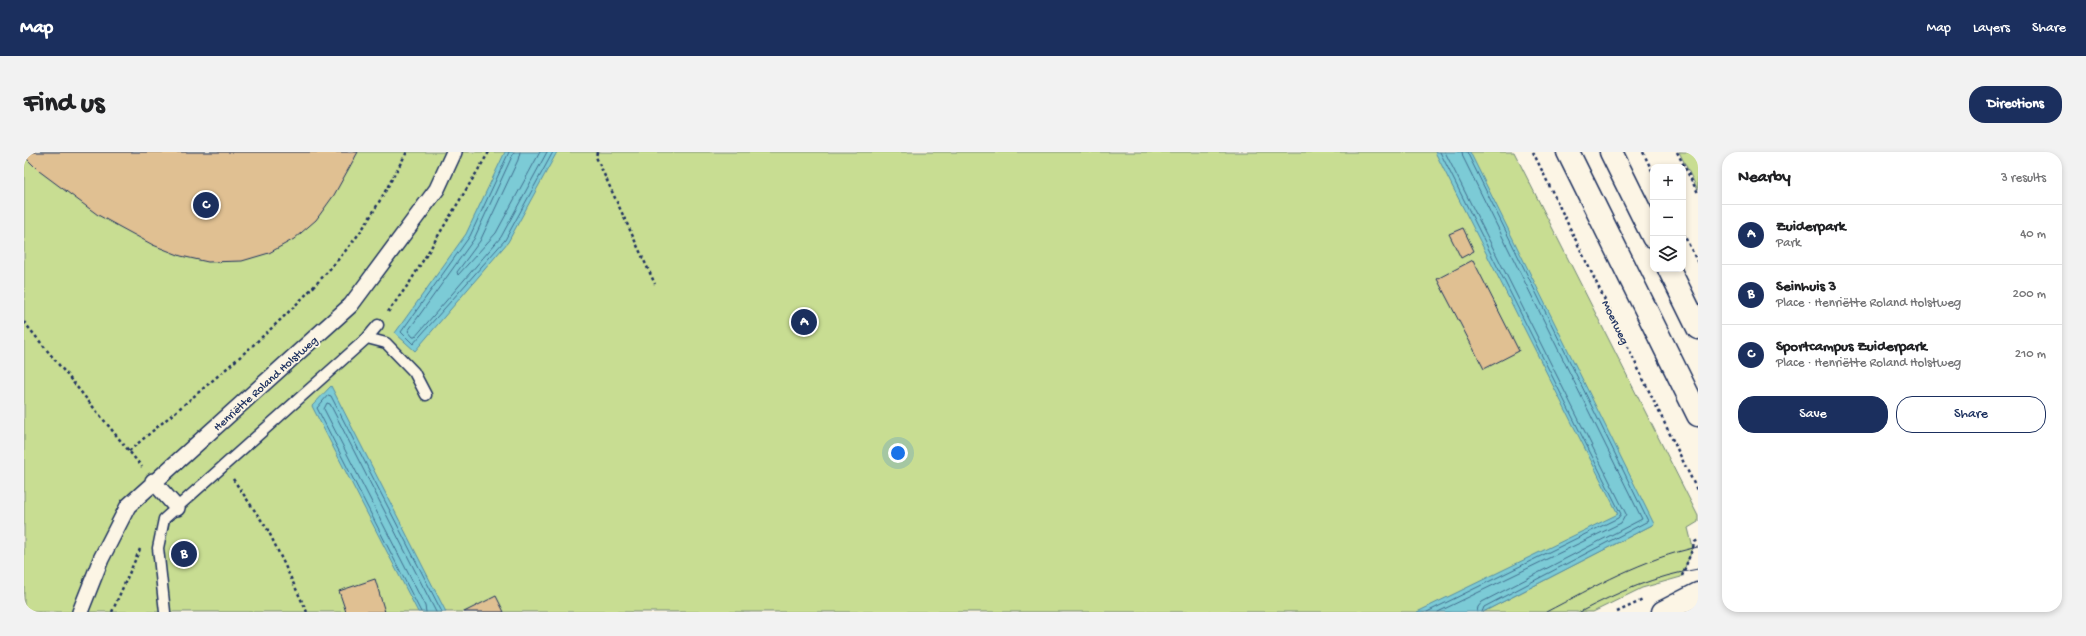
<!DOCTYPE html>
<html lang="en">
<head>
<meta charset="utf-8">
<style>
  body { margin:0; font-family:"Gochi Hand",sans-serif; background:#f2f2f2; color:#202124 }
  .controls { position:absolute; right:12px; top:12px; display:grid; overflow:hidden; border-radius:8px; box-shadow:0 2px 6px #0003 }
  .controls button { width:36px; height:36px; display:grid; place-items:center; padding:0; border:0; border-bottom:1px solid #e0e0e0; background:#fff; color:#202124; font:20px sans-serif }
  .you { position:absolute; left:874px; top:301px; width:14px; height:14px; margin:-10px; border:3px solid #fff; border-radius:50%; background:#1a73e8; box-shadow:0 0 0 6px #1a73e833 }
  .badge { display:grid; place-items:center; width:26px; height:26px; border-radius:50%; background:#1b2f5e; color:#fff; font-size:13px; font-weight:700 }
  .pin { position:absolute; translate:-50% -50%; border:2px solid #fff; box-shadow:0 1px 4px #0006 }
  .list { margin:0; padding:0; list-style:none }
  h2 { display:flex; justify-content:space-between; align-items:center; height:52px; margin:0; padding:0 16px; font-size:17px }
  h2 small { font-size:13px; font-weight:400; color:#757577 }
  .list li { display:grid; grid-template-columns:26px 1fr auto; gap:12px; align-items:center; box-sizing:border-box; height:60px; padding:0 16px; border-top:1px solid #e0e0e0 }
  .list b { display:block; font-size:15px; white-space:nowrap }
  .list p { margin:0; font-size:13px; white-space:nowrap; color:#757577 }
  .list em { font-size:13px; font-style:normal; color:#757577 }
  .actions { display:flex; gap:8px; padding:12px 16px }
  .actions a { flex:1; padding:9px 0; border:1px solid #1b2f5e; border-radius:16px; text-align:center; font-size:14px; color:#1b2f5e }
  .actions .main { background:#1b2f5e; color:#fff }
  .icon { flex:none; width:22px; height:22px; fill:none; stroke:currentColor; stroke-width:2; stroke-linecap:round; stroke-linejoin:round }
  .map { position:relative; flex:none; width:1674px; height:460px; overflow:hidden; border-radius:16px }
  header { display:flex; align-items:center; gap:24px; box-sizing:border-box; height:56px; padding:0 20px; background:#1b2f5e; color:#fff }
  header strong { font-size:19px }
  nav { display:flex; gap:22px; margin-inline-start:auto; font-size:14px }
  .intro { display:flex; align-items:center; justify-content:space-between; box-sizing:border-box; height:96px; padding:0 24px }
  h1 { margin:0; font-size:28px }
  .button { padding:10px 18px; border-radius:16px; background:#1b2f5e; color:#fff; font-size:14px; font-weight:700 }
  main { display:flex; gap:24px; padding:0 24px }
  aside { flex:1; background:#fff; border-radius:16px; box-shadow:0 2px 6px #0003 }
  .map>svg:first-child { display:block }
</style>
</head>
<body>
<header>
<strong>Map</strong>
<nav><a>Map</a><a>Layers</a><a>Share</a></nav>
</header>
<div class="intro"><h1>Find us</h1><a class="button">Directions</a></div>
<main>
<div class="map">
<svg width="1674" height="460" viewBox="0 0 1674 460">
  <rect width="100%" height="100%" fill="#fcf5e5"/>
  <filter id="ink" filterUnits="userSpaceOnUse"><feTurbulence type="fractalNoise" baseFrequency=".025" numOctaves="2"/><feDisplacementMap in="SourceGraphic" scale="8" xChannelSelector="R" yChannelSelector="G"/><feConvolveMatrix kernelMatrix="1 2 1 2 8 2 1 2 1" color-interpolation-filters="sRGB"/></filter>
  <g filter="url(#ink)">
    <!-- green -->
    <path fill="#c8dd92" stroke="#728678" d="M0 0H1490L1674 364V370L1664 376 1669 396 1657 425 1618 436 1569 460H1459L1630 372 1426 460H0Z
      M1655 0H1672L1674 4V38Z"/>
    <!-- water -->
    <path fill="#7bcbd6" stroke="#558da6" d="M481 0H533L484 90 391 199 371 181 442 82Z
      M1411 0H1446L1630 372 1459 460H1393L1594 362Z
      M307 234 422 460H394L290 258 288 254Z"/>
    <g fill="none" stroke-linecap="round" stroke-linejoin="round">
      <!-- shore -->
      <path stroke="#416d8e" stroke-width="1" d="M485 0 446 84 377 180 389 192 481 88 529 0
        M490 0 450 87 384 179 389 185H391L477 85 523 0
        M496 0 494 8 456 89 433 120 434 123 472 81 516 0
        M1438 0 1439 5 1618 367 1458 450 1454 455 1453 460
        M1443 0 1624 369 1460 455 1458 460
        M397 460 293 256 304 243 307 244 418 460
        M402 460 401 454 300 257 303 251 306 252 412 460
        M1403 460 1594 366 1597 362 1416 0
        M1414 460 1597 371 1602 362 1421 0"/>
    </g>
    <!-- building -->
    <path fill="#e0c092" stroke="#1b2f5e" d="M0 0H334L310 43 292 68 270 87 245 101 218 109 184 110 157 104 129 93 94 74 74 63 15 19 0 4Z
      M1439 76 1450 99 1437 106 1425 82Z
      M1449 108 1495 199 1460 217 1413 127Z
      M163 397 164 406 157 407 156 398Z
      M351 427 361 460H322L315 439Z
      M472 444 480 460H440Z"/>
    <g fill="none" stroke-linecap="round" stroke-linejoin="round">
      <defs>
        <path id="service" d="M343 186 362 191 390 220 402 243
          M141 460 134 396 140 367 343 186 354 173"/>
        <path id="pedestrian" d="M129 329 153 356
          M56 460 77 407 104 354 327 153 413 37 430 0"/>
        <path id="tertiary" d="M1639 460 1674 442"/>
        <path id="secondary" d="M1544 0 1674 263
          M1587 0 1629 85
          M1645 117 1674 176"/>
      </defs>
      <!-- service casing -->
      <use href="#service" stroke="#1b2f5e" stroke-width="13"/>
      <!-- pedestrian casing -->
      <use href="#pedestrian" stroke="#1b2f5e" stroke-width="18"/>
      <!-- tertiary casing -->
      <use href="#tertiary" stroke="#1b2f5e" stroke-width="25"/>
      <!-- secondary casing -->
      <use href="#secondary" stroke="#1b2f5e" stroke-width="25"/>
      <!-- path -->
      <path stroke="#1b2f5e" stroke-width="2.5" stroke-dasharray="3 3" stroke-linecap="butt" d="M573 0 572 5 631 132
        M1509 0 1674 340
        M1619 0 1629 21
        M1653 0 1674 41
        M1659 81 1674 111
        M364 160 386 130 465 0
        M0 170 118 315
        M105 299C182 233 272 164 334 83 351 60 368 26 383 0
        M209 327 244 378 283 460
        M1658 424 1671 390 1674 388
        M88 460 116 397
        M1593 460 1619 448"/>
      <!-- service -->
      <use href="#service" stroke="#fcf5e5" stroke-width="10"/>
      <!-- pedestrian -->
      <use href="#pedestrian" stroke="#fcf5e5" stroke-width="15"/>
      <!-- tertiary -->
      <use href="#tertiary" stroke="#fcf5e5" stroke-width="22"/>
      <!-- secondary -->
      <use href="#secondary" stroke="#fcf5e5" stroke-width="22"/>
      <!-- tram -->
      <path stroke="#1b2f5e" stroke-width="1" d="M1522 460C1570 435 1620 406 1674 395
        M1556 460C1594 440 1631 424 1674 417"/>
    </g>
  </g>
  <g text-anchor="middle" stroke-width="3.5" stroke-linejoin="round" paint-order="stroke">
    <!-- street labels -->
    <g font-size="12" fill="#1b2f5e" stroke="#fcf5e5">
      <text transform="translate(1592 170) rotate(64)" y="4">Moerweg</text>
      <text transform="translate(241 231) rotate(-42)" y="4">Henriëtte Roland Holstweg</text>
    </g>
  </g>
</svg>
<div class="controls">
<button>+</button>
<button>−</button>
<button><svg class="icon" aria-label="layers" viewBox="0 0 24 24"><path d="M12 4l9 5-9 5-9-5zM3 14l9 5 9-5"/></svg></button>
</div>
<div class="you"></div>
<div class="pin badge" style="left:780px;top:170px">A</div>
<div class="pin badge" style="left:160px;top:402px">B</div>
<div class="pin badge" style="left:182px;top:53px">C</div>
</div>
<aside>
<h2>Nearby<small>3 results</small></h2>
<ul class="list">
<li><span class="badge">A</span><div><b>Zuiderpark</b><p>Park</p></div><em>40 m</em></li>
<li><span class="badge">B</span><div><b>Seinhuis 3</b><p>Place · Henriëtte Roland Holstweg</p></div><em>200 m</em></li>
<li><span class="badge">C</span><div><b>Sportcampus Zuiderpark</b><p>Place · Henriëtte Roland Holstweg</p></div><em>210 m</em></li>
</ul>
<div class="actions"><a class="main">Save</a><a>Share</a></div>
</aside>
</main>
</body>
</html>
